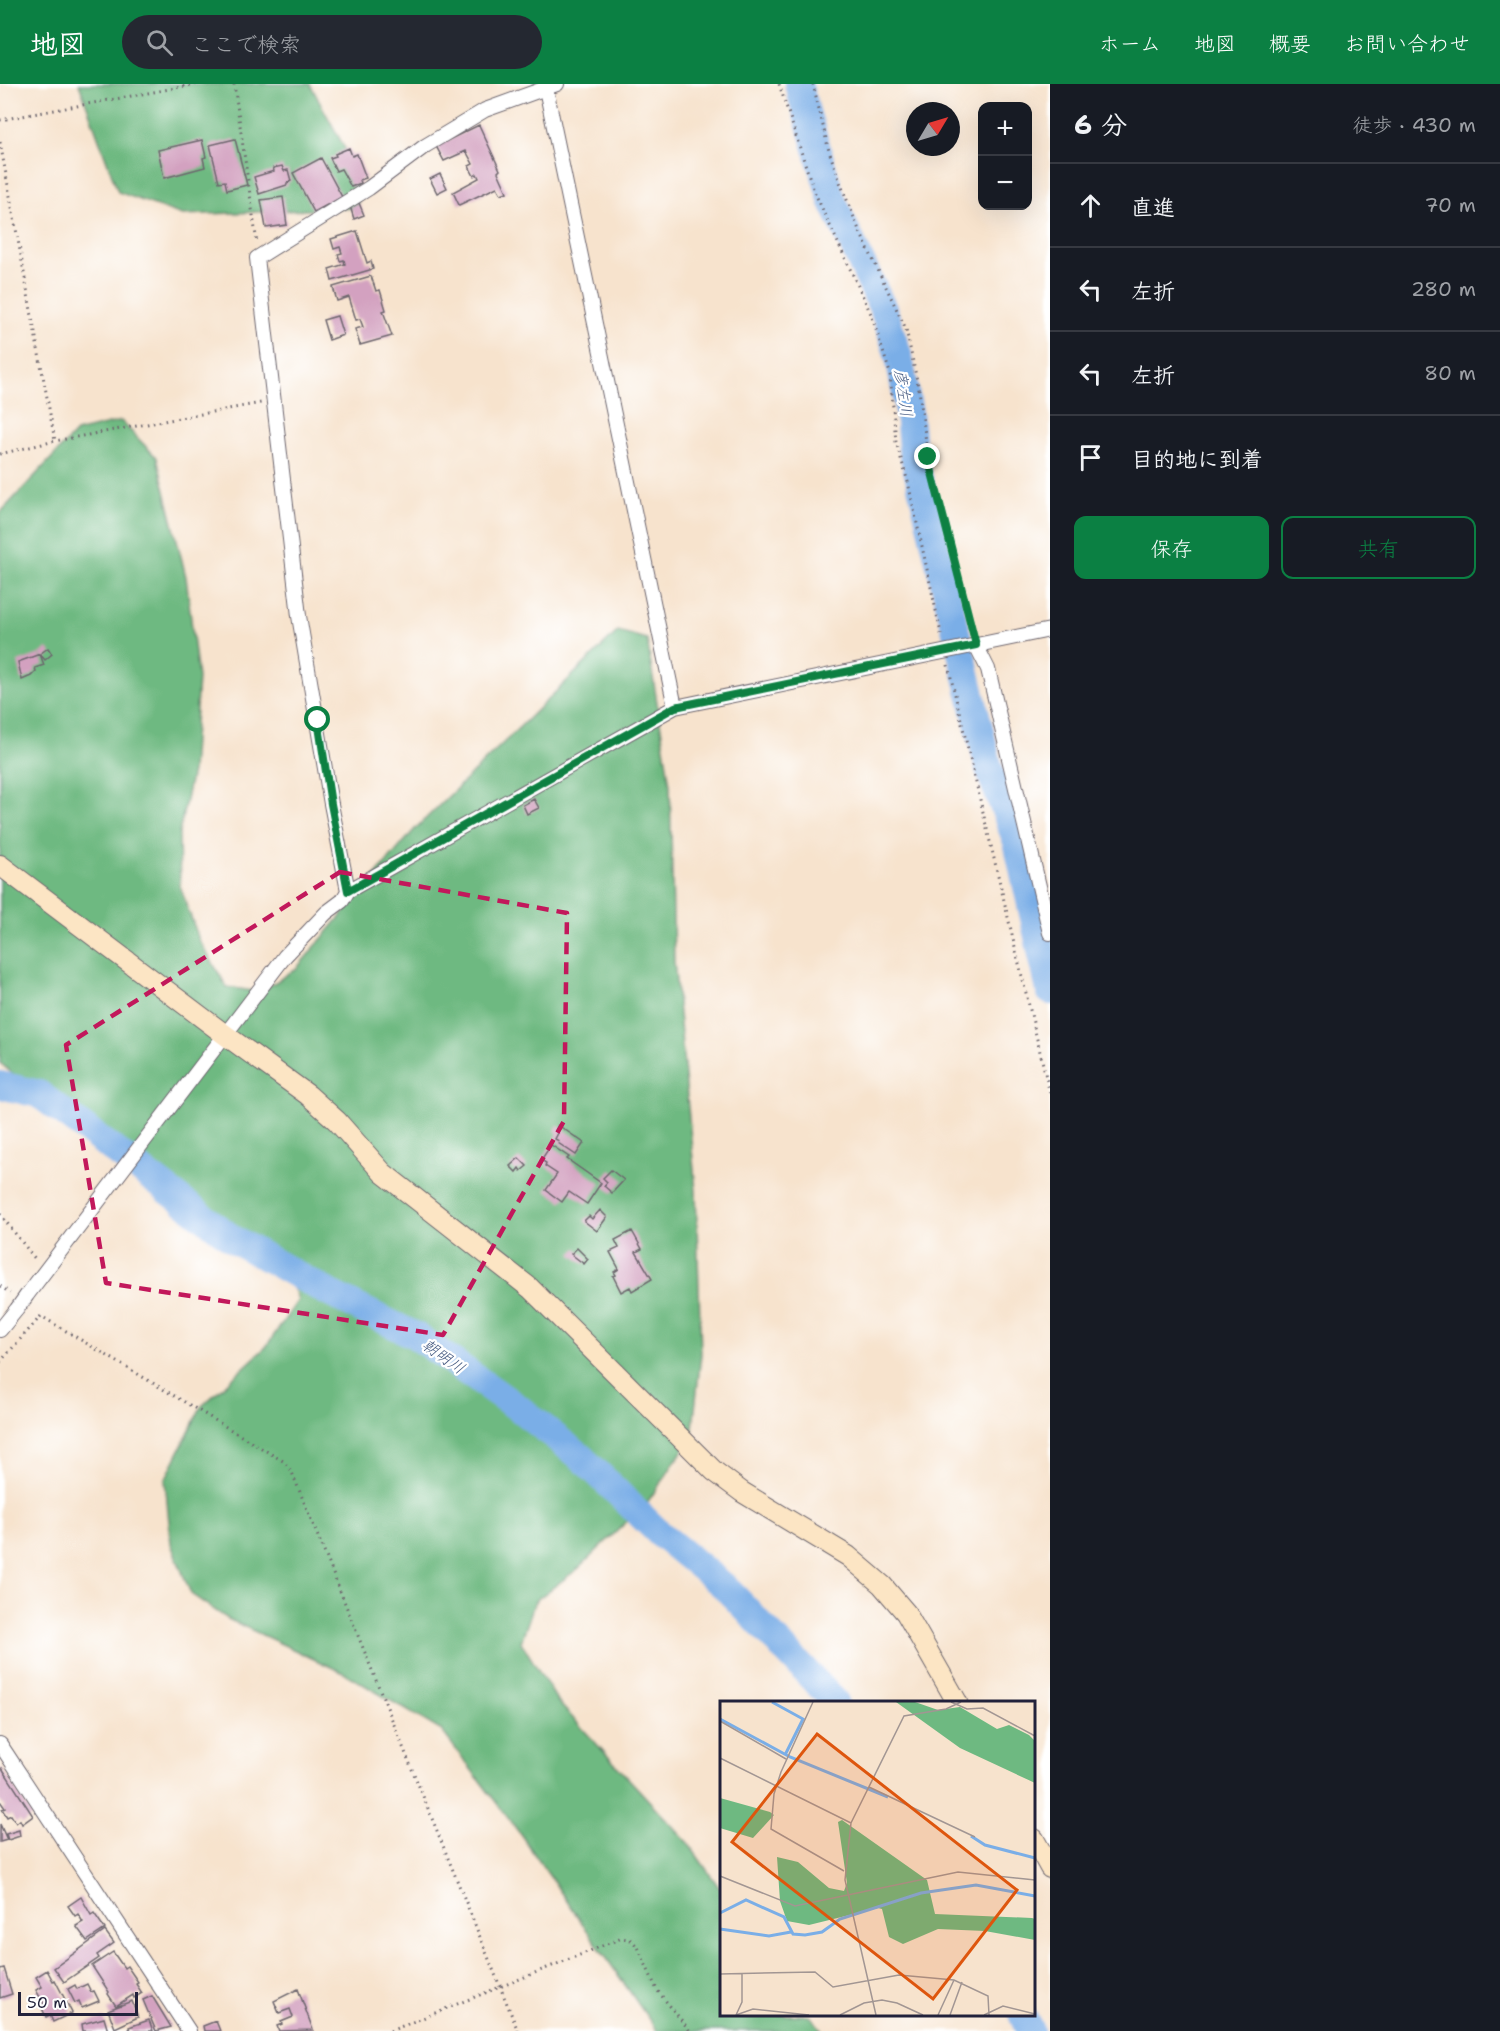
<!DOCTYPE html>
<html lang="ja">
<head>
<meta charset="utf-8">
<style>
  body { margin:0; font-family:"Shantell Sans","Klee One",sans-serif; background:#242831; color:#f1f3f6 }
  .controls { position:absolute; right:18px; top:18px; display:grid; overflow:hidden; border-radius:12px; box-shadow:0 6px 24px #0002 }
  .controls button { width:54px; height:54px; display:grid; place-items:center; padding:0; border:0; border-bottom:2px solid #363941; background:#171b24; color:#f1f3f6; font:30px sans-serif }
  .compass { position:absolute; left:906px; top:18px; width:54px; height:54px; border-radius:50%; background:#171b24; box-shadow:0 6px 24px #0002; rotate:52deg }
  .scale { position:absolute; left:18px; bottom:15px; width:120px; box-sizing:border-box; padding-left:6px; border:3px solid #22223b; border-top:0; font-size:16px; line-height:21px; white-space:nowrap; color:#22223b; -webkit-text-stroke:4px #fff; paint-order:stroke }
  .stop { position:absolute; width:18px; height:18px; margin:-14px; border:4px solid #0b8043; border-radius:50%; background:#fff }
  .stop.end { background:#0b8043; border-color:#fff; box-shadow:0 2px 6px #0008 }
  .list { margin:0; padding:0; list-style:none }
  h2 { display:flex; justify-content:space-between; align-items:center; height:78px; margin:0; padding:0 24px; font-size:26px }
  h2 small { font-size:20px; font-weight:400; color:#9ea1a6 }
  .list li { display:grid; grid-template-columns:39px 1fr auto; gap:18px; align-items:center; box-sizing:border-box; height:84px; padding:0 24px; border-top:2px solid #363941 }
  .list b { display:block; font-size:22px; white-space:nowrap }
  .list em { font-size:20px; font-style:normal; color:#9ea1a6 }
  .actions { display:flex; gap:12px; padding:18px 24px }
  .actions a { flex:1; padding:14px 0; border:2px solid #0b8043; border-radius:12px; text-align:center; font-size:21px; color:#0b8043 }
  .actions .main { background:#0b8043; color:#fff }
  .icon { flex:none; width:33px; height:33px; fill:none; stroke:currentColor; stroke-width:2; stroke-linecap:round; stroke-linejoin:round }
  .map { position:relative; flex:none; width:1050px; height:1947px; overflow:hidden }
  header { display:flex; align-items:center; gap:36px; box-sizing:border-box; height:84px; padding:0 30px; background:#0b8043; color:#fff }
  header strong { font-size:28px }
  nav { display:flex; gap:33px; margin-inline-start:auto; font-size:21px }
  .search { width:420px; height:54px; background:#242831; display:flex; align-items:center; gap:15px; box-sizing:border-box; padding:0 21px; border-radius:33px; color:#9ea1a6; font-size:22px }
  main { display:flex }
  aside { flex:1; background:#171b24 }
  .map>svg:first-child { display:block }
</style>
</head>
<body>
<header>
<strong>地図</strong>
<div class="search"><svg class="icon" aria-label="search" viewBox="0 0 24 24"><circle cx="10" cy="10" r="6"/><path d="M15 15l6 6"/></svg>ここで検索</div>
<nav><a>ホーム</a><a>地図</a><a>概要</a><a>お問い合わせ</a></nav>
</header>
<main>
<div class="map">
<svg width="1050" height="1947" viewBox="0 0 1050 1947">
  <rect width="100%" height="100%" fill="#fff"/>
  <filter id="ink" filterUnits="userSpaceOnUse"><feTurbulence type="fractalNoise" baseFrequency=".0167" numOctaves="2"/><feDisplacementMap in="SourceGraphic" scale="12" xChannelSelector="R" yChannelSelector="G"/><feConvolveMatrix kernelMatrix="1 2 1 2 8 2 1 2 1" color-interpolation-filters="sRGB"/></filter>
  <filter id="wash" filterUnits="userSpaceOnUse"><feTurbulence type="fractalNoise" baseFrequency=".008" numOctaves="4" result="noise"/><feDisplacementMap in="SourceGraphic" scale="24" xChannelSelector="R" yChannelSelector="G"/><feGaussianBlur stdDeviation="1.35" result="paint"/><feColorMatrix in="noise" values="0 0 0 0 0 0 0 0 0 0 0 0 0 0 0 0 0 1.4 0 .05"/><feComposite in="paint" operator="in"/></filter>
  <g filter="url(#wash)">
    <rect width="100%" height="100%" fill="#f7e3cd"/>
    <!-- forest -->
    <path fill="#6eb981" stroke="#486e5e" stroke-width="1.5" d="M79 0H310L357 87 358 124 182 131 118 108Z
      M121 337 157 374 186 493 198 594 192 687 179 749 180 802 199 856 227 903 260 908 296 885 415 745 618 547 647 555 670 701 674 877 696 1107 701 1270 692 1353 649 1416 579 1484 535 1517 521 1558 558 1618 688 1759 721 1806 722 1930 810 1931 822 1947H657L521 1751 442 1647 346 1590 228 1535 191 1510 171 1460 165 1396 201 1323 266 1263 298 1216 287 1186 223 1132 170 1105 19 995 0 979V429L76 348Z"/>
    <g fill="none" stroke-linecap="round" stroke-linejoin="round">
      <!-- river -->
      <path stroke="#7aaee7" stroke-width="28" d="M798 0 832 116 884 227 899 273 909 328 912 365 989 685 1017 758 1050 907
        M0 1001 39 1010 233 1155 329 1209 416 1252 521 1326 582 1374 660 1450 725 1503 835 1618
        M1022 1930 1030 1947"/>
    </g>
    <g id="blocks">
      <!-- building -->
      <path fill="#d3a1c0" d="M479 41 500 86 498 88 507 108 501 110 497 103 459 121 453 108 479 94 477 90 474 92 469 82 473 80 466 67 444 77 436 62Z
        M235 55 247 101 227 106 225 97 219 98 210 61Z
        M202 56 206 73 203 74 205 83 164 94 158 66Z
        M349 64 352 72 357 70 366 94 360 96 361 99 351 103 341 85 336 87 330 74 336 72 335 70Z
        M321 74 342 113 314 128 293 89Z
        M282 82 284 87 288 86 291 97 287 99V101L259 110 254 93 274 87 273 84Z
        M440 90 447 104 437 109 430 95Z
        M283 113 287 141 266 144 261 116Z
        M359 119 364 131 354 135 350 122Z
        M357 147 367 179 371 177 373 185 332 197 329 185 345 180 344 176 340 177 338 170 342 169 340 163 334 165 331 155Z
        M371 192 376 207 380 206 386 226 383 227 392 252 360 261 355 245 363 243 360 235 356 236 349 213 337 217 333 203Z
        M337 232 343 251 329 256 323 236Z
        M48 564 52 570 45 576 40 570Z
        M40 570 44 581 35 584 36 587 31 592 22 596 18 578Z
        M534 715 539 724 527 730 523 721Z
        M558 1041 584 1059 576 1071 558 1059 559 1057 555 1055 558 1049 555 1047Z
        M551 1061 569 1073 567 1075 601 1099 587 1120 569 1108 562 1118 546 1106 557 1090 545 1082 546 1079 541 1076Z
        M519 1074 527 1082 521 1087 519 1084 516 1088 510 1082Z
        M611 1086 624 1096 612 1109 604 1102 607 1098 603 1094Z
        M600 1126 607 1133 597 1147 584 1137 589 1132 592 1135Z
        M632 1147 642 1165 636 1168 652 1195 632 1207 630 1203 621 1208 613 1192 616 1191 614 1188 619 1185 610 1168 619 1164 615 1156Z
        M577 1164 588 1175 584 1180 571 1170Z
        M2 1684 33 1732 22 1740 20 1736 16 1739 11 1731 7 1733 2 1725 5 1724 0 1717V1686Z
        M0 1740 7 1756 0 1758Z
        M19 1746 20 1752 8 1756 6 1750Z
        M81 1813 91 1831 94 1829 105 1845 87 1857 76 1842 83 1838 78 1830 75 1832 68 1822Z
        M105 1847 114 1859 97 1871 99 1874 64 1898 54 1884Z
        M113 1868 124 1884 127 1882 138 1898 136 1900 142 1909 134 1914 133 1911 116 1922 108 1910 109 1908 92 1882Z
        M4 1884 12 1910 0 1914V1885Z
        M47 1886 53 1897 55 1896 72 1929 53 1938 50 1931 46 1933 42 1924 45 1922 36 1906 42 1903 36 1893Z
        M87 1900 91 1908 94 1907 99 1917 82 1924 79 1917 75 1919 68 1905 75 1901 77 1905Z
        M298 1905 313 1946 279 1947 277 1942 282 1940 281 1938 293 1933 290 1925 279 1929 274 1917Z
        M152 1912 171 1943 156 1947 143 1916Z
        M132 1917 138 1933 115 1944 108 1926Z
        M104 1934 108 1947H83L82 1940Z
        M149 1936 153 1947H130L129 1943Z
        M216 1937 220 1947H204L203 1942Z"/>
    </g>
  </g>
  <g filter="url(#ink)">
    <use href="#blocks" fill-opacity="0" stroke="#6d666e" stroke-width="1.5"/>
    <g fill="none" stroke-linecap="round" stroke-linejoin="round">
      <defs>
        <path id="street" d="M545 0 675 623
          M976 561 988 585 1050 849
          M348 807 331 720 299 532 257 174 369 104 425 62 485 26 557 0
          M27 1211 285 872 326 829 342 817 348 807 675 623 1050 546
          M0 1246 17 1225
          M0 1660 189 1947"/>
        <path id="secondary" d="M0 781 224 950 308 1011 337 1037 383 1089 530 1204 714 1387 742 1408 848 1472 882 1501 906 1529 957 1618
          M1034 1755 1050 1784"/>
      </defs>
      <!-- street casing -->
      <use href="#street" stroke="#6d666e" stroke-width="16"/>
      <!-- secondary casing -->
      <use href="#secondary" stroke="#6d666e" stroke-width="22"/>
      <!-- path -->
      <path stroke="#6d666e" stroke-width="3" stroke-dasharray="1.5 4.5" stroke-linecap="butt" d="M234 0 257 159
        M779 0 814 107 871 230 890 289 896 358 908 398 942 554
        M813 0 829 67 840 98 859 146 906 245 919 306 928 373 973 549
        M0 36 197 0
        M0 58 55 357
        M0 370 55 357 261 319
        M948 581 1050 1010
        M0 1130 36 1176
        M0 1202 10 1209
        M0 1278 41 1232 283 1377 291 1386 518 1947
        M390 1947 622 1854 631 1856 638 1863 657 1906 690 1947"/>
      <!-- street -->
      <use href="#street" stroke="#fff" stroke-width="14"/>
      <!-- secondary -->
      <use href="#secondary" stroke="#fce5c4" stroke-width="20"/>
      <defs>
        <path id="street-bridge" d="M17 1225 27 1211"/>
      </defs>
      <!-- street-bridge casing -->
      <use href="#street-bridge" stroke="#6d666e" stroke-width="16" stroke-linecap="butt"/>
      <!-- street-bridge -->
      <use href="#street-bridge" stroke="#fff" stroke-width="14"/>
    </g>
  </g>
  <g fill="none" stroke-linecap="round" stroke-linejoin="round" filter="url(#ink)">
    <!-- route -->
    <path stroke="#0b8043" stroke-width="8" d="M318 636 331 720 348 807 675 623 976 561 928 373"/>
  </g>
  <!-- marked area -->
  <path fill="none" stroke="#c2185b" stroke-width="4.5" stroke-dasharray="12 8" stroke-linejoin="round" d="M340 788 567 829 564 1037 443 1251 106 1199 66 961Z"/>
  <g text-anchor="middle" stroke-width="4.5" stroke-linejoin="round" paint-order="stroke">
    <!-- water labels -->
    <g font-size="16" font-style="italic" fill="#455a80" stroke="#fff">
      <text transform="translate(904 309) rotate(82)" y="6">彦左川</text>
      <text transform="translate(444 1272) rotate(35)" y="6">朝明川</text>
    </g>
  </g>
  <!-- overview -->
  <g transform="translate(720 1617)">
    <rect width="315" height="315" fill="#f7e3cd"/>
    <path d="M176 1H195L218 9 240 6 277 28 289 24 309 34 315 40V82L240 47ZM0 97 50 111 54 114 33 137 0 127ZM122 119 207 179 215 213 312 217 315 218V239L265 230 218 228 183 243 169 236 162 208 158 207 89 224 67 220 60 200 57 156 78 161 109 187 124 190 127 182 118 121Z" fill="#6eb981"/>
    <path fill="none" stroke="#7aaee7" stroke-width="3" d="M52 1 83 18 65 54M0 18 70 56 168 96M251 135 265 144 315 157M0 212 26 199 64 216 73 233 85 234 102 231 120 218 201 192 256 184 315 195M0 228 49 235 71 231"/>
    <path fill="none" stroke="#a29693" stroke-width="1.5" d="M93 1 61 71 54 93 51 128 124 170M231 1 247 8 263 7 315 35M0 20 66 58M0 57 131 122M149 86 255 136M0 175 75 205 238 171 315 179M0 273 95 271 113 286 179 274 234 279 268 295 269 314M16 314 22 301V273M16 314 33 308 89 314M120 314 144 302 162 299 177 302 203 314M156 314 125 179 131 122 184 15 226 8 241 1M218 314 234 279M230 314 242 281M264 314 283 305 315 313"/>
    <path fill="#de560e" fill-opacity="0.15" stroke="#de560e" stroke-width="3" d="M97 33 297 189 213 298 12 141Z"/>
    <rect width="315" height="315" fill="none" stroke="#22223b" stroke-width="3"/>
  </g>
</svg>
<div class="controls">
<button>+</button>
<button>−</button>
</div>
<svg class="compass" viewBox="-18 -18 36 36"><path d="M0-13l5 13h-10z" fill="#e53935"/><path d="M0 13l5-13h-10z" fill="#9ea1a6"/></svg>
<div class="scale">50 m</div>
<div class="stop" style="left:318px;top:636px"></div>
<div class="stop end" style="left:928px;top:373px"></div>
</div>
<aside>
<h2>6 分<small>徒歩 · 430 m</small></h2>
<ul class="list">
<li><svg class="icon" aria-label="ahead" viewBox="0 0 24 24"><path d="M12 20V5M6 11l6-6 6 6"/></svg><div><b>直進</b></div><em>70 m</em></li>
<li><svg class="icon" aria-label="left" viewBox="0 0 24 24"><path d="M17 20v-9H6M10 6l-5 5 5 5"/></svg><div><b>左折</b></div><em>280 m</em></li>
<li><svg class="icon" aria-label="left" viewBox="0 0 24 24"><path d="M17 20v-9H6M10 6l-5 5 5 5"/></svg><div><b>左折</b></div><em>80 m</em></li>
<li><svg class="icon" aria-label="arrive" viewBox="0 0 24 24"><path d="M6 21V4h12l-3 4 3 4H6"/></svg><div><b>目的地に到着</b></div></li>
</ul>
<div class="actions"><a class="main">保存</a><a>共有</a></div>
</aside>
</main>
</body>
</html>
